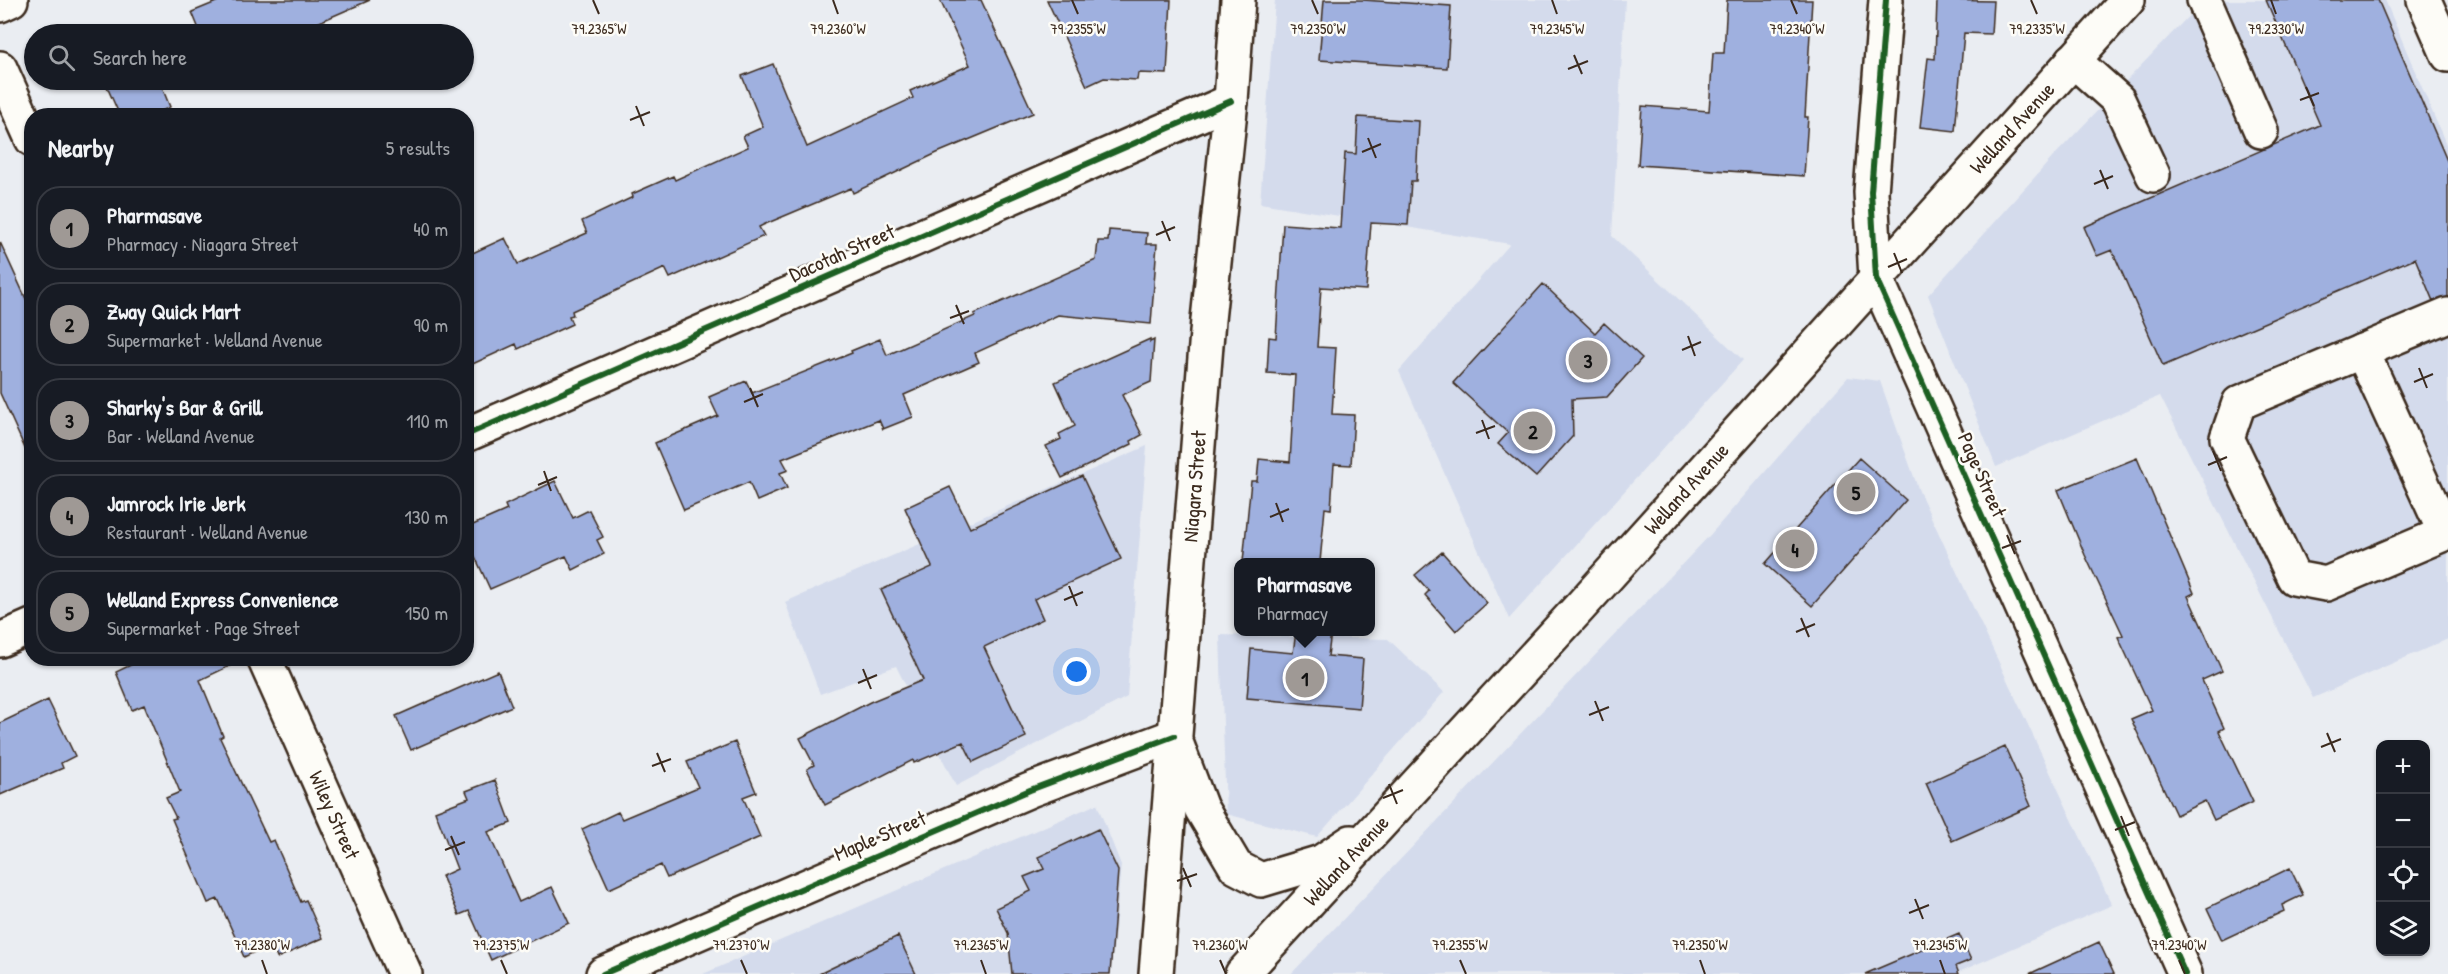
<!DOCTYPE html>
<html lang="en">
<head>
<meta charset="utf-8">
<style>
  body { margin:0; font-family:"Patrick Hand",sans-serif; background:#242831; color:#f1f3f6 }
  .controls { position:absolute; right:18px; bottom:18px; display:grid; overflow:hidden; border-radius:12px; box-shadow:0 2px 4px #0004 }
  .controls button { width:54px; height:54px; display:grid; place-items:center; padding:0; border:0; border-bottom:2px solid #363941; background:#171b24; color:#f1f3f6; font:30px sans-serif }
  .you { position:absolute; left:1077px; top:672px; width:21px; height:21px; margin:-15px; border:4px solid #fff; border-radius:50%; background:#1a73e8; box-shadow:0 0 0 9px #1a73e833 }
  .badge { display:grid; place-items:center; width:39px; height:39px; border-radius:50%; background:#9f9995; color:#111; font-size:20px; font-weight:700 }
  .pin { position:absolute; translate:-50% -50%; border:3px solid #fff; box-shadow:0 2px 6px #0006 }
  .popup { position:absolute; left:1234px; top:558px; width:141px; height:78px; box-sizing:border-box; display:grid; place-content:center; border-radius:12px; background:#171b24; filter:drop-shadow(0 2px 4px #0005); font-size:20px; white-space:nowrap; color:#9ea1a6 }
  .popup b { font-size:22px; color:#f1f3f6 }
  .popup::after { content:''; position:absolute; left:50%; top:100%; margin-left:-12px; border:12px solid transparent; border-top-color:#171b24 }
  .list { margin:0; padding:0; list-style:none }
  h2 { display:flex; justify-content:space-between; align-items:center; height:78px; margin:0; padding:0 24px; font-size:26px }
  h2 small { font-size:20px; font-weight:400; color:#9ea1a6 }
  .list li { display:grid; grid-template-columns:39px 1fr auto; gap:18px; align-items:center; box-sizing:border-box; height:84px; margin:0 12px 12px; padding:0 12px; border:2px solid #363941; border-radius:24px }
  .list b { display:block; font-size:22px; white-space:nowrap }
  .list p { margin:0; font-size:20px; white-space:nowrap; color:#9ea1a6 }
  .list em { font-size:20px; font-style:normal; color:#9ea1a6 }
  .icon { flex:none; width:33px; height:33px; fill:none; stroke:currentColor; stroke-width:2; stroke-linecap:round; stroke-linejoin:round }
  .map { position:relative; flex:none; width:2448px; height:974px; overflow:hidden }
  .search { position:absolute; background:#171b24; box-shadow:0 2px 4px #0004; left:24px; top:24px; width:450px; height:66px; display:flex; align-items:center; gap:15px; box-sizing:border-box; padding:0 21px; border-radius:33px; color:#9ea1a6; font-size:22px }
  .panel { position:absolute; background:#171b24; box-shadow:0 2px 4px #0004; left:24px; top:108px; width:450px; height:558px; border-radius:24px }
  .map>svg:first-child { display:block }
</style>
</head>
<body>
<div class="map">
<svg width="2448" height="974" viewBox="0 0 2448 974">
  <rect width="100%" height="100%" fill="#eaedf2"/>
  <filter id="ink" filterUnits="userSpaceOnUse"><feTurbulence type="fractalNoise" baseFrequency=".0167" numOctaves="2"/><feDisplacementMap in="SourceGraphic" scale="12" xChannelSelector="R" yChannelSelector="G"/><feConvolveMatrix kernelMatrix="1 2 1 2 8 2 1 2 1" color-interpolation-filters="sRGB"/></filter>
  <g filter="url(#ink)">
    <!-- built -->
    <path fill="#d4dbec" d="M1275 0H1625L1612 236 1743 360 1509 619 1399 371 1510 244 1260 203Z
      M2204 0H2385L2448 149V639L2313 698 2160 396 1996 467 1928 295 2053 157Z
      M1848 377 1880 381 1919 491 2112 905 1954 974H1291L1710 535Z
      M1147 446 1127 697 956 786 896 666 820 694 785 602Z
      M1220 635 1388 639 1444 692 1317 837 1226 814Z
      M1097 804 1121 865 1111 974H703Z"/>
    <!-- building -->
    <path fill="#9fb0df" stroke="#3b2a1e" stroke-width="1.5" d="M221 0H370L292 34H201L192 12Z
      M940 0H981L1033 113 937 153 853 193 851 188 763 225 759 227 764 236 670 278 665 268 572 311 573 315 569 316 572 324 518 349 516 344 466 367V256L505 238 518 264 587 233 582 221 633 197 632 194 673 176 675 180 748 147 743 136 763 127 742 76 773 64 807 147 913 98 910 91 970 65Z
      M1047 0H1171L1167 74 1138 73 1137 80 1104 78 1087 86Z
      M1324 0H1363L1451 6 1447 68 1319 60Z
      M1727 0H1812L1805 117H1808L1804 176 1638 165 1642 106 1709 111 1713 53H1724Z
      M1937 0 1993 1 1991 34 1964 33 1955 131 1920 127 1928 58 1935 59Z
      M2266 0H2378L2448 163V297L2433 301 2415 258 2163 366 2112 250 2097 256 2084 227 2320 125Z
      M104 80H159L170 107 151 116H120Z
      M1358 117 1419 121 1416 181H1411L1408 225 1371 223 1366 290 1321 287 1317 347 1336 348 1332 414 1354 415 1351 465 1334 464 1331 509 1325 508 1320 562H1243L1251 481H1257L1259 459 1290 462 1295 375 1267 373 1269 337 1276 338 1283 224 1340 228 1345 153 1356 154Z
      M1109 230 1147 233 1146 244H1157L1151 324 1058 315 975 353 979 362 904 395 913 417 883 429 879 420 782 459 788 470 780 473 787 488 757 501 749 482 684 510 655 443 718 416 709 397 746 381 752 393 852 353 851 351 880 339 887 355 975 316 974 314 1096 260 1098 241H1108Z
      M0 242 32 312V464L0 393Z
      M1543 284 1595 333 1604 323 1642 358 1607 397 1572 399 1573 436 1536 477 1498 444 1508 433 1453 383Z
      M1150 339V342L1154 340 1151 382 1122 395 1142 435 1131 441 1132 444 1062 478 1046 446 1061 439 1059 434 1075 426 1055 382Z
      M1859 458 1906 500 1812 606 1765 564Z
      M2137 458 2194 593 2188 596 2222 671 2202 680 2224 728 2219 731 2253 802 2214 820 2205 801 2176 815 2131 719 2152 710 2118 637 2123 635 2085 555 2058 490Z
      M1082 476 1121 559 1034 599 1043 619 984 647 1026 737 973 762 963 742 914 763 913 760 825 805 807 769 814 765 800 738 870 702 923 680 881 590 932 567 905 508 950 487 970 528Z
      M555 481 573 518 589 510 603 537 597 540 604 554 573 570 566 556 490 589 466 537V528L507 510 505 505Z
      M1442 552 1487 603 1456 631 1425 595 1429 591 1415 575Z
      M1296 632H1331L1328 656 1363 659 1359 708 1247 698 1251 649 1293 653Z
      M145 658H246L200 680 223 736 220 738 269 842 274 840 301 902 306 900 323 938 277 958 271 944 244 957 218 899 208 903 172 819 176 818 166 798 180 792 144 705 132 710 116 672Z
      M498 671 512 706 411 750 396 716Z
      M48 700 75 756 61 763 63 768 0 795V723Z
      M735 742 756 792 743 797 760 837 667 878 661 865 609 889 582 829 618 812 622 819 698 787 687 762Z
      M2005 747 2031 806 1952 841 1926 783Z
      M495 780 511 823 488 832 519 902 552 887 569 923 491 960 469 911 459 915 442 876 457 869 435 811 469 798 466 791Z
      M1098 829 1118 871 1110 974H1012L1008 933 996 908 1031 891 1024 877 1044 869 1038 857Z
      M2290 868 2303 895 2282 905 2284 911 2222 940 2207 908Z
      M1959 934 1971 960 1956 966 1959 974H1865Z
      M898 936 916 974H819Z
      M2099 942 2114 974H2029Z"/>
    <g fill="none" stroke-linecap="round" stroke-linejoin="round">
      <defs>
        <g id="minor">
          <path d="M1886 0 1871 192 1876 278 2185 974"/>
          <path d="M2204 0 2261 131"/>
          <path d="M2424 0 2448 55"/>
          <path d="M0 5 11 0"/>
          <path d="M2073 60 2118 100 2153 175"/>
          <path d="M0 68 32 139"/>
          <path d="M2448 315 2239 403 2227 438 2294 578 2326 584 2448 532"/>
          <path d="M2362 351 2445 533"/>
          <path d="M466 435 1231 101"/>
          <path d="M0 640 32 626"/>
          <path id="s1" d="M264 658 405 974"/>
          <path d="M603 974 1030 790 1174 736"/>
        </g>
        <g id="major">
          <path d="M1177 745 1201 808 1236 867 1261 880 1321 862 1351 842"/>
          <path id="s2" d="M1156 974 1208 320 1231 101 1238 0"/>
          <path id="s3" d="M1242 974 1579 608 2128 0"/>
        </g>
      </defs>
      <!-- minor casing -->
      <use href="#minor" stroke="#3b2a1e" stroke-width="38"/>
      <!-- major casing -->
      <use href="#major" stroke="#3b2a1e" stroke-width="38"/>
      <!-- minor -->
      <use href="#minor" stroke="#fdfcf7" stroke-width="33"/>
      <!-- major -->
      <use href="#major" stroke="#fdfcf7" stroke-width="33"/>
      <defs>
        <path id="cycleway" d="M1886 0 1871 192 1876 278 2185 974
          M466 435 1231 101
          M603 974 1030 790 1174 736"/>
      </defs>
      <!-- cycleway casing -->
      <use href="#cycleway" stroke="#fdfcf7" stroke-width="10"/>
      <!-- cycleway -->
      <use href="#cycleway" stroke="#1b5e20" stroke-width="6"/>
    </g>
  </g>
  <!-- ticks -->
  <path fill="none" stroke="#3b2a1e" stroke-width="2" d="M593 0 599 14M833 0 838 14M1072 0 1078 14M1312 0 1318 14M1552 0 1557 14M1791 0 1797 14M2031 0 2037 14M2271 0 2276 14M1574 55 1582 74M1568 69 1588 61M2306 87 2314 106M2300 100 2319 93M636 106 644 126M630 120 650 112M1368 138 1376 158M1362 152 1381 144M2100 170 2108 189M2094 184 2113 176M1162 221 1170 241M1156 235 1175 227M1894 253 1902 273M1888 267 1907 259M956 305 964 324M950 318 969 311M1688 336 1695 356M1682 350 1701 342M2419 368 2427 388M2414 382 2433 374M750 388 758 407M744 402 763 394M1482 420 1489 439M1476 433 1495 426M2213 451 2221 471M2208 465 2227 457M544 471 551 491M538 485 557 477M1276 503 1283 522M1270 517 1289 509M2007 535 2015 554M2002 548 2021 541M1069 586 1077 606M1064 600 1083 592M1801 618 1809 637M1796 632 1815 624M863 669 871 689M858 683 877 675M1595 701 1603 721M1589 715 1609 707M2327 733 2335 752M2321 747 2341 739M657 753 665 772M652 766 671 759M1389 784 1397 804M1383 798 1403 790M2121 816 2129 836M2115 830 2135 822M451 836 459 855M445 850 465 842M1183 868 1191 887M1177 881 1197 874M1915 899 1923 919M1909 913 1929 905M262 960 267 974M501 960 507 974M741 960 747 974M981 960 986 974M1220 960 1226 974M1460 960 1466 974M1700 960 1705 974M1940 960 1945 974M2179 960 2185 974"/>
  <g text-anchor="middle" stroke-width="5" stroke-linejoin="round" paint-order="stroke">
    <!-- street labels -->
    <g font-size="21" fill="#3b2a1e" stroke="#fdfcf7">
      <text dy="7" stroke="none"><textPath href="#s3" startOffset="1144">Welland Avenue</textPath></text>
      <text transform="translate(842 253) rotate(-24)" y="7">Dacotah Street</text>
      <text transform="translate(1982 475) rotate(66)" y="7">Page Street</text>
      <text dy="7" stroke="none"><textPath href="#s2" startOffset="489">Niagara Street</textPath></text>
      <text dy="7" stroke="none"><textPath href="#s3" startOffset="658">Welland Avenue</textPath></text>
      <text dy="7" stroke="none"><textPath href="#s1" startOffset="172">Wiley Street</textPath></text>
      <text transform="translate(880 836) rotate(-23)" y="7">Maple Street</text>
      <text dy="7" stroke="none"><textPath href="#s3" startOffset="154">Welland Avenue</textPath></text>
    </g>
  </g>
  <g font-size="15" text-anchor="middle" fill="#3b2a1e" stroke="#fdfcf7" stroke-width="5" stroke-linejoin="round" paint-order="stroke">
    <text x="599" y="34">79.2365°W</text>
    <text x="838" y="34">79.2360°W</text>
    <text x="1078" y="34">79.2355°W</text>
    <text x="1318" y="34">79.2350°W</text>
    <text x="1557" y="34">79.2345°W</text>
    <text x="1797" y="34">79.2340°W</text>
    <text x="2037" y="34">79.2335°W</text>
    <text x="2276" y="34">79.2330°W</text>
    <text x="262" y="950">79.2380°W</text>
    <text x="501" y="950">79.2375°W</text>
    <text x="741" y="950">79.2370°W</text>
    <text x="981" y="950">79.2365°W</text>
    <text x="1220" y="950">79.2360°W</text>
    <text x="1460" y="950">79.2355°W</text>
    <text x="1700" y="950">79.2350°W</text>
    <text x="1940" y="950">79.2345°W</text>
    <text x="2179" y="950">79.2340°W</text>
  </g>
</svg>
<div class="controls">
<button>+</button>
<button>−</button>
<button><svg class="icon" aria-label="locate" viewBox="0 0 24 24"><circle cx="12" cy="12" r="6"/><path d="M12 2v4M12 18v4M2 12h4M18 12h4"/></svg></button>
<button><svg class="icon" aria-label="layers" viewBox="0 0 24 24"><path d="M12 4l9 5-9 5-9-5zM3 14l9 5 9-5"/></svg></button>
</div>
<div class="you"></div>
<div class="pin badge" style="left:1305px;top:678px">1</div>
<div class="popup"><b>Pharmasave</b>Pharmacy</div>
<div class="pin badge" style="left:1533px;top:431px">2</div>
<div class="pin badge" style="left:1588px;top:360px">3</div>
<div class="pin badge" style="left:1795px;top:549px">4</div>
<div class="pin badge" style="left:1856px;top:492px">5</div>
<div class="search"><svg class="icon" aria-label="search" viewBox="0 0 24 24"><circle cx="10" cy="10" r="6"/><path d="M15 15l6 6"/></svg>Search here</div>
<section class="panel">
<h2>Nearby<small>5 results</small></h2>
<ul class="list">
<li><span class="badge">1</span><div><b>Pharmasave</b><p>Pharmacy · Niagara Street</p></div><em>40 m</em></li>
<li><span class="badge">2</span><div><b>Zway Quick Mart</b><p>Supermarket · Welland Avenue</p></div><em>90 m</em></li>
<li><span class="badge">3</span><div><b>Sharky's Bar &amp; Grill</b><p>Bar · Welland Avenue</p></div><em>110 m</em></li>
<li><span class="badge">4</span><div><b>Jamrock Irie Jerk</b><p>Restaurant · Welland Avenue</p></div><em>130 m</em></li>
<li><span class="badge">5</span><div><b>Welland Express Convenience</b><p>Supermarket · Page Street</p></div><em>150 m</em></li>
</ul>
</section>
</div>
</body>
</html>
